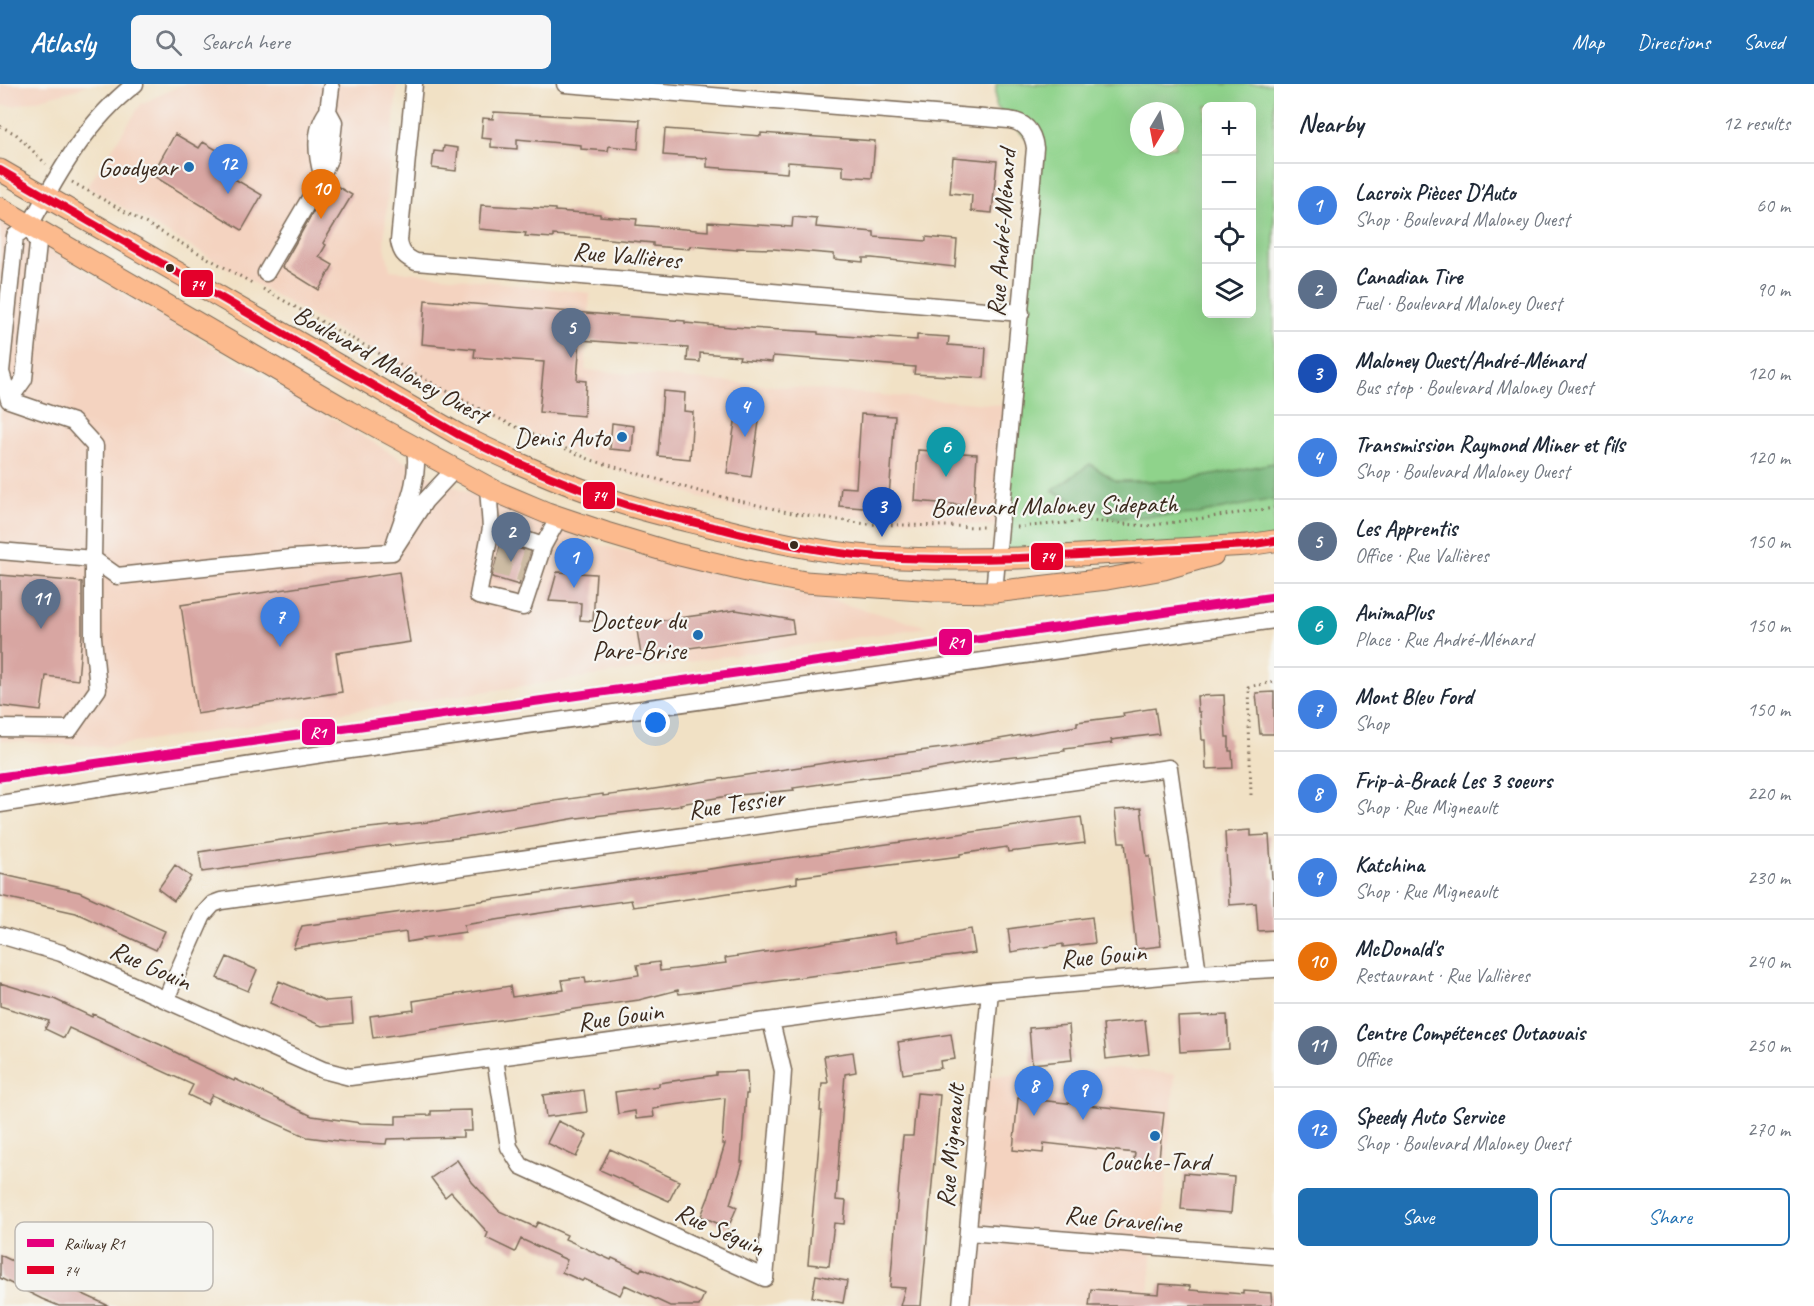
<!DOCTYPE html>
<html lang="en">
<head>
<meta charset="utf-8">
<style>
  body { margin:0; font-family:Caveat,sans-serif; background:#f6f6f7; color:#1f2937 }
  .controls { position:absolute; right:18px; top:18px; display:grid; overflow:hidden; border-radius:9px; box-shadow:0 6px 24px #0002 }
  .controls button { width:54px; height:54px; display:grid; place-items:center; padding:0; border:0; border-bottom:2px solid #e0e1e3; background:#fff; color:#1f2937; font:30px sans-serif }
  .compass { position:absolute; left:1130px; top:18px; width:54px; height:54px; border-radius:50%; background:#fff; box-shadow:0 6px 24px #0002; rotate:190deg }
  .you { position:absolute; left:656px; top:639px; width:21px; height:21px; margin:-15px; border:4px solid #fff; border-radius:50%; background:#1a73e8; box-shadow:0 0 0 9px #1a73e833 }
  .badge { display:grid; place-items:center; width:39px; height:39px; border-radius:50%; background:#1f6fb2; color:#fff; font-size:20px; font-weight:700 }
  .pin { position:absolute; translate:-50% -50px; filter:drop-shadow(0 2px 3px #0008) }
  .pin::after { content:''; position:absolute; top:32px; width:21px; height:18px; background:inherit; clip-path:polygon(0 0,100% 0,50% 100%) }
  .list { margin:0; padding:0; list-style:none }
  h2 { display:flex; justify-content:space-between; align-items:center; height:78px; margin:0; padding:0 24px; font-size:26px }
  h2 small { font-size:20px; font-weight:400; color:#747a83 }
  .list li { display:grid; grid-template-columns:39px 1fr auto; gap:18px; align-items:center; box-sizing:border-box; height:84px; padding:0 24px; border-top:2px solid #e0e1e3 }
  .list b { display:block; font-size:22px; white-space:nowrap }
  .list p { margin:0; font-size:20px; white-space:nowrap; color:#747a83 }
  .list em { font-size:20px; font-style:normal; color:#747a83 }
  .actions { display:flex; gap:12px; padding:18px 24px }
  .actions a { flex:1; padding:14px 0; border:2px solid #1f6fb2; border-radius:9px; text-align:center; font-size:21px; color:#1f6fb2 }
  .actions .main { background:#1f6fb2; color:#fff }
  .icon { flex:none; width:33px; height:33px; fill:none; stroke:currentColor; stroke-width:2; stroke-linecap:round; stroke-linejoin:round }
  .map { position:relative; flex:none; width:1274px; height:1222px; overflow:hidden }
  header { display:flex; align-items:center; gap:36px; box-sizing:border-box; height:84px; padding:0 30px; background:#1f6fb2; color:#fff }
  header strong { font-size:28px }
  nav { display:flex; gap:33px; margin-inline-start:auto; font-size:21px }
  .search { width:420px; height:54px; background:#f6f6f7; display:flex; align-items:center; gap:15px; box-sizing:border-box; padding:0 21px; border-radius:9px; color:#747a83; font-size:22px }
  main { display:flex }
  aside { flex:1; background:#fff }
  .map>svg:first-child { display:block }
</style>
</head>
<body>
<header>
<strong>Atlasly</strong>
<div class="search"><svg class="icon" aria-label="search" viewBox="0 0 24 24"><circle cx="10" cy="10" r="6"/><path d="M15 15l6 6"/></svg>Search here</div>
<nav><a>Map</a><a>Directions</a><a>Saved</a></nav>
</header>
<main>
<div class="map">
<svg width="1274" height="1222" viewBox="0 0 1274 1222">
  <rect width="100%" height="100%" fill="#f6f6f2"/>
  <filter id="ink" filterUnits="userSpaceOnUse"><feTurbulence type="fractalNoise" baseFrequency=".0167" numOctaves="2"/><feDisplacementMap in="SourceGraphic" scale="12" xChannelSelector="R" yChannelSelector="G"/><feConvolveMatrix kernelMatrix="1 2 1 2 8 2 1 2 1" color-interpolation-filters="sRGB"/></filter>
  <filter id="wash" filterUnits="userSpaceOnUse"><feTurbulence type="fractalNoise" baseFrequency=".008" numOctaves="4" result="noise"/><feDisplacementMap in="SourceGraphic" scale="24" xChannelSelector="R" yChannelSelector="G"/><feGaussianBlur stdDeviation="1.35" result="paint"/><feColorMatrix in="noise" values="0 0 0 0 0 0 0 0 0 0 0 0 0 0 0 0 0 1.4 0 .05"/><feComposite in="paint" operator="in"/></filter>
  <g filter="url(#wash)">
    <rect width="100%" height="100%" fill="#f1e1c5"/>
    <!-- built -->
    <path fill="#f4d3c0" d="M0 0H87L78 5 14 22 0 21Z
      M183 0H397L384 157 390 186 590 209 585 286 1012 322 1001 442 742 426 594 379 423 296 87 103 141 20Z
      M0 136 431 393 597 460 828 516 928 543 105 663 0 656Z
      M1116 984 1175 990 1160 1163H1153L1148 1222H961L982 993Z"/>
    <!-- green -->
    <path fill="#8fd38b" stroke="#657e54" stroke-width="1.5" fill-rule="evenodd" d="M996 0H1274V457L999 475 1035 64 996 22ZM1206 22H1252V230H1206ZM1139 27H1175V63H1139Z"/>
    <!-- forest -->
    <path fill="#73b577" stroke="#57704a" stroke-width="1.5" d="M1274 379V415L1198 430 1117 434 1052 407 1090 380 1116 397H1182Z"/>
    <g id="blocks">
      <!-- building -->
      <path fill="#d8a6a2" d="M494 28 640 36 638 65 609 62 608 67 581 65V61L517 55V65L491 63V55L481 54 483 34 493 35Z
        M665 45 761 52V49L875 57 872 94 843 92V82L788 78 787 89 707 83V74L663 71Z
        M175 50 199 64 203 58 229 73 221 87 262 111 242 146 152 91Z
        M444 62 458 64 456 87 432 84 434 67 443 68Z
        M953 73 997 77 992 129 971 127 972 111 950 109Z
        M330 98 352 111 323 159 326 161 319 173 333 181 319 206 282 183Z
        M481 121 555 125V127L600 130V132L637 135 636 141 708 147V138L792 143 793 133 817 135 816 143 874 148V153L926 157V153L957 156 955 183 872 174H863V178L834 175V170L773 165 737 164V166L690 162 689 165 653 162V159L598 154 553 151V154L525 152 526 149 479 145Z
        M425 216 685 237V239L731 243 818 248V250L871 254V253L917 256V251L949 253 948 261 986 264 984 294 914 290 915 283 773 272 772 278 739 275 740 272 700 269V278L687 277 688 264 580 256 577 296 586 297 584 332 539 328 544 278 474 273 475 265 422 260Z
        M663 307 685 309 684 327 693 328 690 375 658 372Z
        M739 313 762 317 751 393 727 389Z
        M861 330 895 332 888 426 839 422 841 403 856 404Z
        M612 339 634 342 632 367 610 365Z
        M918 366 977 370 974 422 915 417Z
        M501 459 530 468 519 501 492 493Z
        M399 488 410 558 336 569 342 608 197 630 181 521Z
        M557 488 596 490 593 537 580 536 581 519 549 517Z
        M0 491 82 498V550L78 596 46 592 41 627 0 622Z
        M736 526 792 536 794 549 641 571 636 540Z
        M1274 608V650H1260L1256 609Z
        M1224 611 1226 653H1229V667H1232L1233 684 1206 685 1205 656H1202L1200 628H1198L1197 612Z
        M1155 624 1159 650 1111 656 1112 659 1064 665 1065 667 981 677 916 688 841 697 793 704 794 706 728 712 680 720 681 722 577 734 465 753 390 762V761L202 788 199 768 349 746 429 738 499 725 603 710V712L641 707 838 677 951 663 1077 642V638L1124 632 1123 629Z
        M1141 724 1147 772H1150L1161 862 1136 865 1125 758H1119L1115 726Z
        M1081 733 1085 759 1008 768 1007 763 960 770V772L797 793V799L647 821 633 823 631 816 547 828 464 841 465 848 423 854 424 855 407 858 406 848 293 864 302 842Z
        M1250 746V752L1269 751 1272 794 1274 795V846L1258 847 1256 819 1229 821 1225 748Z
        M175 781 191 793 174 817 158 805Z
        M0 790 79 808 165 847 156 866 76 829 0 812Z
        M1092 833 1095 859 1063 863V860L1011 868 1008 845Z
        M971 845 975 869 711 906 679 910 678 906 639 916 373 954 370 932 414 926 413 917 510 902 512 913 564 906 562 896 585 893 586 899 639 891 637 881 659 878 660 887 726 879 725 874 863 853 895 848 897 858Z
        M227 873 257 886 248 907 217 894Z
        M279 897 326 917 351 915 353 939 322 942 270 919Z
        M0 899 54 915 92 933 93 930 161 961 187 974V975L234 997 235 995 312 1032 361 1039 396 1040V1032L431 1031V1027L471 1026 472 1047H463V1053L387 1055 386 1060 346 1058 307 1053 212 1011 207 1020 188 1011 193 1001 69 944 64 954 45 945 49 937 0 922Z
        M1227 931 1229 965 1180 968 1178 933Z
        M1145 936 1149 970 1106 975 1103 940Z
        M1069 941 1072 976 1032 980 1029 944Z
        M951 950 955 975 940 977 941 984 903 990 898 958Z
        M853 968 856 988 845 990 836 1116 846 1117 844 1140 834 1139 829 1182 808 1180 822 1027H820L822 999H828L824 972Z
        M747 987 748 1010H746L741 1078H743L730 1120 737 1123 728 1144 701 1132 709 1112 725 1060H722L725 1014 659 1023V1024L653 1025 654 1033 636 1035 635 1027 618 1030 615 1008 659 1002V999L716 991V988Z
        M584 1006 587 1028 546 1033 543 1011Z
        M917 1009 940 1011 921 1222H900L905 1204 890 1203 903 1052H913Z
        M1018 1014 1164 1029 1158 1083 1133 1081 1135 1069 1044 1059 1043 1069 1013 1066Z
        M558 1037 587 1051 576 1073 547 1059Z
        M610 1065 679 1097 669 1117 600 1086Z
        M457 1076 472 1098 499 1127 535 1143 538 1138 567 1151 565 1155 611 1176 612 1174 640 1187 642 1184 704 1211 699 1222H670L625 1201 620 1211 584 1195 582 1197 562 1188 567 1176 521 1155 515 1168 486 1154 488 1149 451 1108 445 1113 431 1094Z
        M1184 1089 1234 1093 1231 1129 1181 1125Z
        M0 1171 59 1199 109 1222H59L42 1215 0 1194Z
        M816 1191 847 1197 843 1219 812 1213Z
        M1160 1200 1190 1202V1206L1203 1207 1243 1210V1207L1271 1209 1272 1222H1089L1091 1205 1159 1210Z"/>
    </g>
  </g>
  <g filter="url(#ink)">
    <use href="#blocks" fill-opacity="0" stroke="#7b6a58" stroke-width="1.5"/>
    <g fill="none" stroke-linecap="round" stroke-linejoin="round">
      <!-- minor-tunnel -->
      <path stroke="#cdbca4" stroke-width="16" stroke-dasharray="16 8" stroke-linecap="butt" d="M499 466 528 475
        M495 482 523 490"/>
      <defs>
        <path id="minor" d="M414 0 399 157C401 169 405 173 416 178L1021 229
          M565 0 1009 36C1025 38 1033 48 1035 64L994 508
          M322 90C316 69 314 45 328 27
          M30 141 38 160 24 295 9 316 1 288 15 152Z
          M30 141C59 88 87 37 135 0
          M266 189 316 104 330 73 334 38 328 27 331 4
          M9 316 73 338 95 362 93 475 117 492 292 474 392 468
          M415 364C421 399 401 434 392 468L425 417 454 386
          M488 403 491 444 478 512 523 523 543 462 559 433
          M491 444 543 462
          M0 467 93 475V553L98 605 70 645 0 644
          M0 720 329 669 1274 536
          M0 851 61 869 323 986 350 993 990 907 1198 889 1274 885
          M166 915 203 831 213 820 221 817 1169 684 1198 889
          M495 975 509 1063 521 1082 765 1194 782 1002 783 987 771 937
          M968 1148 1274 1172
          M961 1222 990 907"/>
        <path id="major" d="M0 86 459 351C511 377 565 401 621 419 655 430 691 438 726 446 777 459 830 470 882 473 1004 480 1127 467 1248 461L1274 457
          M0 124 348 327 495 407 547 429 606 449 676 470 751 488 805 498 935 507 994 508 1107 495 1164 485 1213 471"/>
      </defs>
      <!-- minor casing -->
      <use href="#minor" stroke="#7b6a58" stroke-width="19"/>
      <!-- major casing -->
      <use href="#major" stroke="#7b6a58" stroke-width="23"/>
      <!-- path -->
      <path stroke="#7b6a58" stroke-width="3" stroke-dasharray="1.5 4.5" stroke-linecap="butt" d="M0 42 16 50 46 80
        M72 98 254 200
        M263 205 472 321 512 341 591 376 705 409 792 429 866 440 983 443
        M1017 443 1090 437 1147 442 1274 424
        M1251 711 1248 603 1274 598"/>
      <!-- minor -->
      <use href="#minor" stroke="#fff" stroke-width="16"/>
      <!-- major -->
      <use href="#major" stroke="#fcba8d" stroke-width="21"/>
      <defs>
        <path id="bus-1" d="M0 86 459 351C511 377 565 401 621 419 655 430 691 438 726 446 777 459 830 470 882 473 1004 480 1127 467 1248 461L1274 457"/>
      </defs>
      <!-- bus-1 casing -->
      <use href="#bus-1" stroke="#f6f6f2" stroke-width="12"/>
      <!-- bus-1 -->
      <use href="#bus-1" stroke="#e4002b" stroke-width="8"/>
      <defs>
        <path id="rail-1" d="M0 693 1274 513"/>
      </defs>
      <!-- rail-1 casing -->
      <use href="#rail-1" stroke="#f6f6f2" stroke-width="14"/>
      <!-- rail-1 -->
      <use href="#rail-1" stroke="#e5007d" stroke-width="9"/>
    </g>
  </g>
  <!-- markers -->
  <g fill="#1f6fb2" stroke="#f6f6f2" stroke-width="2">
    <circle cx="189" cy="83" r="6"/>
    <circle cx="622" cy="353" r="6"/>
    <circle cx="698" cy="551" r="6"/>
    <circle cx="1155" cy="1052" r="6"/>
  </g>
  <g fill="#3b2a1e" stroke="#f6f6f2" stroke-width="2">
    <circle cx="170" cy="184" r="5"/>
    <circle cx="794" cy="461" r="5"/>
  </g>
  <g text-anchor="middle" stroke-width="4.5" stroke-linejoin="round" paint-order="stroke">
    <!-- poi labels -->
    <g font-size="26" fill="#3b2a1e" stroke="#f6f6f2" text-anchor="end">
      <text x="177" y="92">Goodyear</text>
      <text x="610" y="362">Denis Auto</text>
      <text x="686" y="545">Docteur du<tspan x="686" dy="30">Pare-Brise</tspan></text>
      <text x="1155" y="1086" text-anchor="middle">Couche-Tard</text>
    </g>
    <!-- street labels -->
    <g font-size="26" fill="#3b2a1e" stroke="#f6f6f2">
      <text transform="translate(1001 149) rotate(-86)" y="9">Rue André-Ménard</text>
      <text transform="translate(627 171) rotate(5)" y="9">Rue Vallières</text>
      <text transform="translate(391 280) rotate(29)" y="9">Boulevard Maloney Ouest</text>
      <text transform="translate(1054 421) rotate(-1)" y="9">Boulevard Maloney Sidepath</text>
      <text transform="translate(736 719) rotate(-8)" y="9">Rue Tessier</text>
      <text transform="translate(1103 871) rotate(-5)" y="9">Rue Gouin</text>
      <text transform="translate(151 881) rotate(24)" y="9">Rue Gouin</text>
      <text transform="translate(620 932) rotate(-8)" y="9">Rue Gouin</text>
      <text transform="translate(950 1062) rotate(-85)" y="9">Rue Migneault</text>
      <text transform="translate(1123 1135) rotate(5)" y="9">Rue Graveline</text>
      <text transform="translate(720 1145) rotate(24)" y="9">Rue Séguin</text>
    </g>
  </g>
  <!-- legend -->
  <rect x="15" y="1138" width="198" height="69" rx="9" fill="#f6f6f2" stroke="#beb9b2" stroke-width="1.5"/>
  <rect x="27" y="1155" width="27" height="8" fill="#e5007d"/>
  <rect x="27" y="1182" width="27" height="8" fill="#e4002b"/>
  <g font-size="16" fill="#3b2a1e">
    <text x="64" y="1165">Railway R1</text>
    <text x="64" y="1192">74</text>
  </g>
  <g stroke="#f6f6f2" stroke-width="2">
    <rect x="180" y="185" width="34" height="29" rx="6" fill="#e4002b"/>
    <rect x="582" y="397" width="34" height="29" rx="6" fill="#e4002b"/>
    <rect x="1030" y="458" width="34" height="29" rx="6" fill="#e4002b"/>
    <rect x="938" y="544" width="35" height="28" rx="6" fill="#e5007d"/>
    <rect x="301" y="634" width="35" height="28" rx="6" fill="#e5007d"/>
  </g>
  <g font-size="16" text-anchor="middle" font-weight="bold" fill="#fff">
    <text x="197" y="206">74</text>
    <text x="599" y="417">74</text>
    <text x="1047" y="478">74</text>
    <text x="956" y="564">R1</text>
    <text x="318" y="654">R1</text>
  </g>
</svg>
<div class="controls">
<button>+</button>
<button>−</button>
<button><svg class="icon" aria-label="locate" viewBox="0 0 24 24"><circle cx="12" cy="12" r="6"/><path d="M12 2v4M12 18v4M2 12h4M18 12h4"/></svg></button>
<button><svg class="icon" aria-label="layers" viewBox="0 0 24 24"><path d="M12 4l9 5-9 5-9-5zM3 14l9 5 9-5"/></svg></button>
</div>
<svg class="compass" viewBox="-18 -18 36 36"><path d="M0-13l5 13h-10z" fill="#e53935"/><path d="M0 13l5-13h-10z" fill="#747a83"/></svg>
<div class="you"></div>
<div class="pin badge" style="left:574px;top:504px;background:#3f7fe0">1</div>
<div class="pin badge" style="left:511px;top:478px;background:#5c6f8a">2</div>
<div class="pin badge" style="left:882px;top:453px;background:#1a4fb4">3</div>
<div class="pin badge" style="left:745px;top:353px;background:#3f7fe0">4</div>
<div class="pin badge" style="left:571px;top:274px;background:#5c6f8a">5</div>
<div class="pin badge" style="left:946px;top:393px;background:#0f9aa8">6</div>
<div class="pin badge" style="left:280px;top:563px;background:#3f7fe0">7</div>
<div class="pin badge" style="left:1034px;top:1032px;background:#3f7fe0">8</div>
<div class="pin badge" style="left:1083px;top:1036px;background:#3f7fe0">9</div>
<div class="pin badge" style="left:321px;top:135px;background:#e8710a">10</div>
<div class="pin badge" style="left:41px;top:545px;background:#5c6f8a">11</div>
<div class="pin badge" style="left:228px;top:110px;background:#3f7fe0">12</div>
</div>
<aside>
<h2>Nearby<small>12 results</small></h2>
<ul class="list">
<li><span class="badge" style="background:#3f7fe0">1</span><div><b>Lacroix Pièces D'Auto</b><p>Shop · Boulevard Maloney Ouest</p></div><em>60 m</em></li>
<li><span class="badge" style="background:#5c6f8a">2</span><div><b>Canadian Tire</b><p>Fuel · Boulevard Maloney Ouest</p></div><em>90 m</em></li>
<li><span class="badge" style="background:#1a4fb4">3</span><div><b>Maloney Ouest/André-Ménard</b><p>Bus stop · Boulevard Maloney Ouest</p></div><em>120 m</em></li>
<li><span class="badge" style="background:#3f7fe0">4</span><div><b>Transmission Raymond Miner et fils</b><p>Shop · Boulevard Maloney Ouest</p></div><em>120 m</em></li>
<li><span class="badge" style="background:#5c6f8a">5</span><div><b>Les Apprentis</b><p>Office · Rue Vallières</p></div><em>150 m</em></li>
<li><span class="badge" style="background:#0f9aa8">6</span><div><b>AnimaPlus</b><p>Place · Rue André-Ménard</p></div><em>150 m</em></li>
<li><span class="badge" style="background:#3f7fe0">7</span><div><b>Mont Bleu Ford</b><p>Shop</p></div><em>150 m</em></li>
<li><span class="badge" style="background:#3f7fe0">8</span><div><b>Frip-à-Brack Les 3 soeurs</b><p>Shop · Rue Migneault</p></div><em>220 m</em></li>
<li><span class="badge" style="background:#3f7fe0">9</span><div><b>Katchina</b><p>Shop · Rue Migneault</p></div><em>230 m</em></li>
<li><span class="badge" style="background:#e8710a">10</span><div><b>McDonald's</b><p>Restaurant · Rue Vallières</p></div><em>240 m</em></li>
<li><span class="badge" style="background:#5c6f8a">11</span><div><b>Centre Compétences Outaouais</b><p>Office</p></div><em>250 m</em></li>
<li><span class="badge" style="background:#3f7fe0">12</span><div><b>Speedy Auto Service</b><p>Shop · Boulevard Maloney Ouest</p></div><em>270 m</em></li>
</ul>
<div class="actions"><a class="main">Save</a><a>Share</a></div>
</aside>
</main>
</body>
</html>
